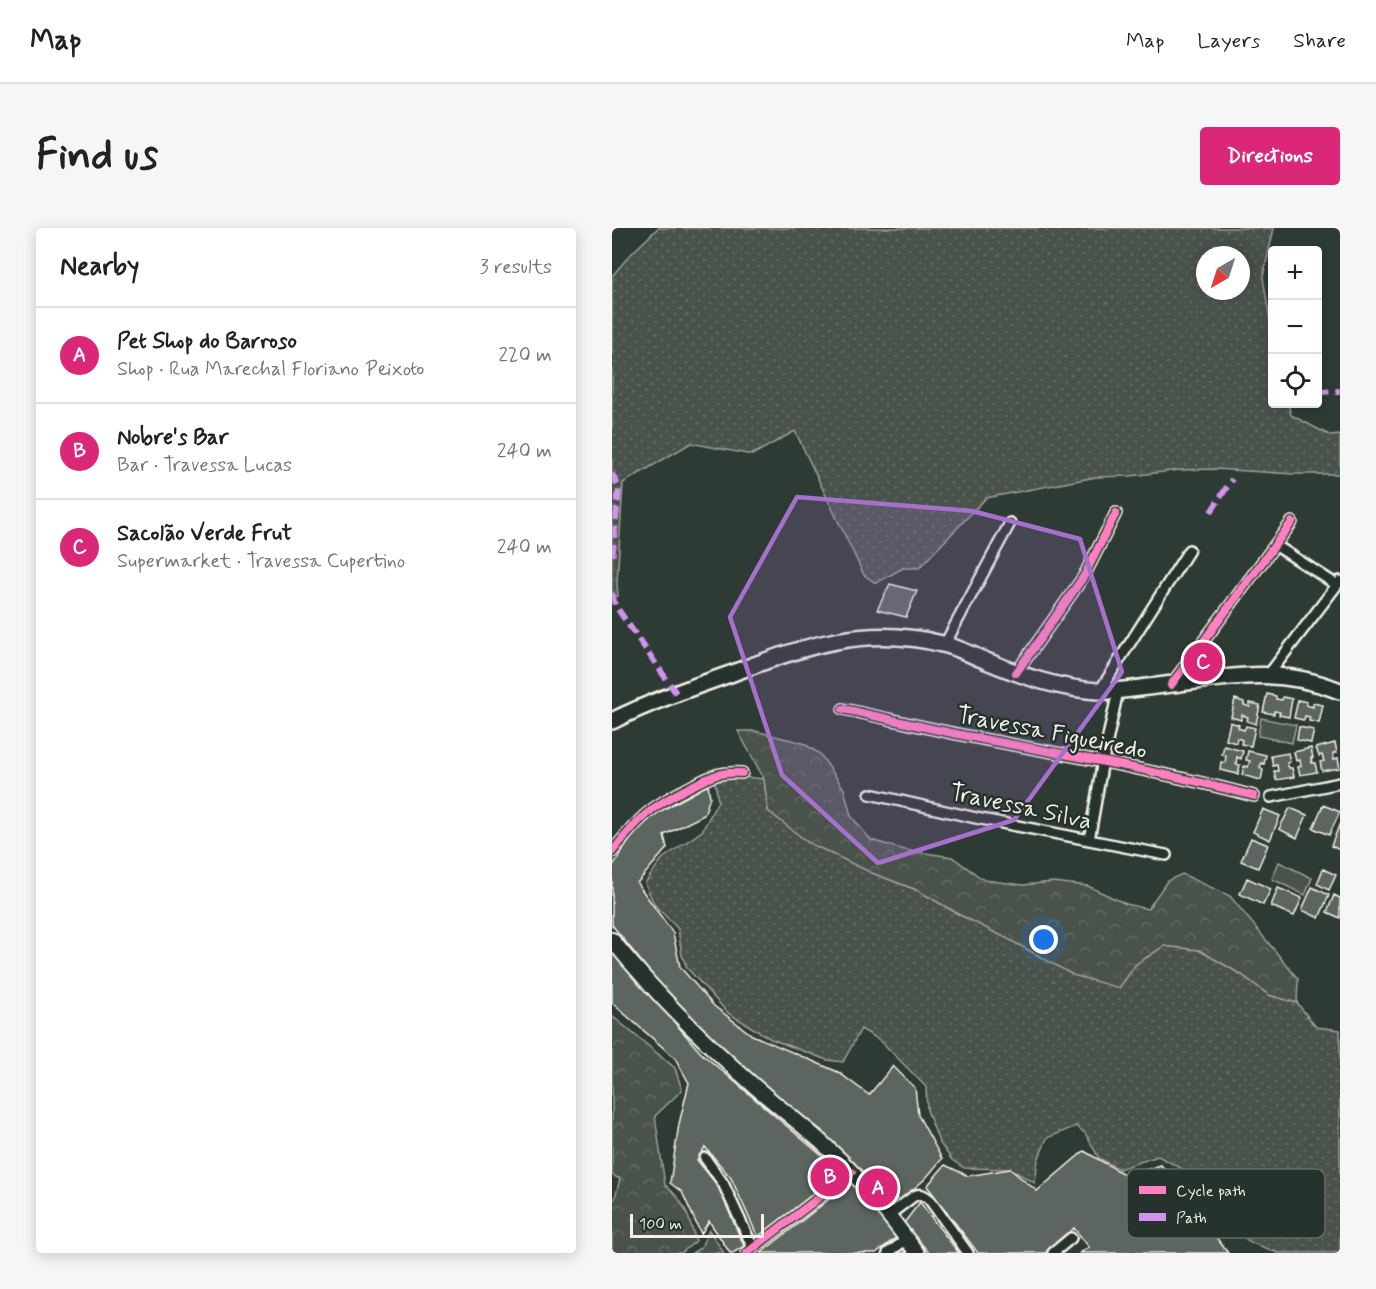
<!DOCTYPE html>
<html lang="en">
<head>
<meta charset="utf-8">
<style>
  body { margin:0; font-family:Mynerve,sans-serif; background:#f6f6f6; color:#222 }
  .controls { position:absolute; right:18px; top:18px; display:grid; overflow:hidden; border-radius:6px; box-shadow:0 3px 15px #0003 }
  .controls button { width:54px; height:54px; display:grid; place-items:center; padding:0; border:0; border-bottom:2px solid #e0e0e0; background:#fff; color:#222; font:30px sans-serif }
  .compass { position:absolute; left:584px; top:18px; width:54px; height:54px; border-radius:50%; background:#fff; box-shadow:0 3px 15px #0003; rotate:219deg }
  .scale { position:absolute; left:18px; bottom:15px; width:134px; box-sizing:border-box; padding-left:6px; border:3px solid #f4f1e8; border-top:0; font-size:16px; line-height:21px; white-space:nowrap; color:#f4f1e8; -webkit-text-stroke:4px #26332d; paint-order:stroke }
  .you { position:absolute; left:432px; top:712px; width:21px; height:21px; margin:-15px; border:4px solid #fff; border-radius:50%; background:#1a73e8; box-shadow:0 0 0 9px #1a73e833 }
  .badge { display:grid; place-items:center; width:39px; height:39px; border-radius:50%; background:#db2777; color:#fff; font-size:20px; font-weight:700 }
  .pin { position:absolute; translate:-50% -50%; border:3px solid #fff; box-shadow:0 2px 6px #0006 }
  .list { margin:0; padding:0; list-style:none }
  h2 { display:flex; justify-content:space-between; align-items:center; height:78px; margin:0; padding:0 24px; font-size:26px }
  h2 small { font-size:20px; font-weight:400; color:#767676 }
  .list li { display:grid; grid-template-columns:39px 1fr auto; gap:18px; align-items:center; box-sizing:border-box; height:96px; padding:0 24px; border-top:2px solid #e0e0e0 }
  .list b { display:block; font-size:22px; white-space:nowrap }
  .list p { margin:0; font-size:20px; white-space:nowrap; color:#767676 }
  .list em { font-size:20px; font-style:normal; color:#767676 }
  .icon { flex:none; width:33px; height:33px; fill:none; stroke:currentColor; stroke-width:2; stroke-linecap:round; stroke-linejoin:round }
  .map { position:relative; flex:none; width:728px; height:1025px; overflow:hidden; border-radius:6px }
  header { display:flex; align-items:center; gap:36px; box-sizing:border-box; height:84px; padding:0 30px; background:#fff; border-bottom:2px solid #e0e0e0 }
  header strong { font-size:28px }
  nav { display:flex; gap:33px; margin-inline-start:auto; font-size:21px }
  .intro { display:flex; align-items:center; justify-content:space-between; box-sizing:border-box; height:144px; padding:0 36px }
  h1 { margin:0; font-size:42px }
  .button { padding:15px 27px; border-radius:6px; background:#db2777; color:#fff; font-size:21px; font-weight:700 }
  main { display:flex; gap:36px; padding:0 36px }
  aside { flex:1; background:#fff; border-radius:6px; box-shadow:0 3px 15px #0003 }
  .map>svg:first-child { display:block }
</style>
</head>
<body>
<header>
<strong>Map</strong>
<nav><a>Map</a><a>Layers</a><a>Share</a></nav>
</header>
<div class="intro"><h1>Find us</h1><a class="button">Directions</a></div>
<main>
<aside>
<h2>Nearby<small>3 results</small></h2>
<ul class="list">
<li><span class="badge">A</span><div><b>Pet Shop do Barroso</b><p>Shop · Rua Marechal Floriano Peixoto</p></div><em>220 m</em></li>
<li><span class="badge">B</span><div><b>Nobre's Bar</b><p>Bar · Travessa Lucas</p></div><em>240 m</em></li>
<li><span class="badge">C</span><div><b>Sacolão Verde Frut</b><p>Supermarket · Travessa Cupertino</p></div><em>240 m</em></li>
</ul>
</aside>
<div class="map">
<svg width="728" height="1025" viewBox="0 0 728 1025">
  <defs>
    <pattern id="grass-dots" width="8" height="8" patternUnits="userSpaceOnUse" patternTransform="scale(1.5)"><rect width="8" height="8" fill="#48524c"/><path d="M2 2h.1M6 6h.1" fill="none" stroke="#636b66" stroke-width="1.8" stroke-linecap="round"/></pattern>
    <pattern id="forest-crowns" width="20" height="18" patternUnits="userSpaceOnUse" patternTransform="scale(1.5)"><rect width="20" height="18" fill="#48524c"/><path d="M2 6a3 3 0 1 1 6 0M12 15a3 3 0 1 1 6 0" fill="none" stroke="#636b66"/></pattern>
  </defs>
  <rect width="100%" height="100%" fill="#2e3b34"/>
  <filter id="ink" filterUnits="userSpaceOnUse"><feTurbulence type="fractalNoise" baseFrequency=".0167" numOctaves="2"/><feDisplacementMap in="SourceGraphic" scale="12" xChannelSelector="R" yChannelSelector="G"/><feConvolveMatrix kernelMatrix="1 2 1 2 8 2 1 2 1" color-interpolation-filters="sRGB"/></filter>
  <g filter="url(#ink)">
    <!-- grass -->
    <path fill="url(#grass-dots)" stroke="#9ea29a" stroke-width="1.5" fill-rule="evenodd" d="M46 0H662L651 49 660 105V176H676L679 187 719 208 728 207V246H681L603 241 567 242 518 248 484 249 374 270 307 340H291L264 355 252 347 183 203 140 227 79 215 11 255 5 355 6 368 0 369V48L17 28ZM593 27H629V63H593Z
      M130 549 152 551 156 583 260 645 305 662 348 687 507 760 524 736 552 718 587 722 630 747 657 767 685 775 704 799 728 802V1025H666L638 1014 623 1002 580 946 546 928 507 941 487 930 473 905 464 898 435 910 426 932 423 955 398 941 352 940 340 932 327 914 315 882 314 859 268 812 249 801 231 834 215 832 159 811 116 785 75 740 70 727 66 701 42 676 33 655 50 631 90 603 106 573 103 553Z"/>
    <!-- forest -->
    <path fill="url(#forest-crowns)" stroke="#9ea29a" stroke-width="1.5" d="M126 503H143L191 515 208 526 232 561 239 588 259 612 293 622 340 629 372 652 411 657 442 654 476 658 514 676 536 681 555 653 570 646 618 668 686 751 685 775 657 767 630 747 587 722 552 718 524 736 507 760 461 747 400 713 348 687 305 662 260 645 197 615 156 583 152 551Z
      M0 788 63 840 70 862 43 888 53 957C74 974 76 988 84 1013L69 1025H0V974L3 970 8 951 0 947Z
      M97 1002 112 1025H80L89 1019Z"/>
    <!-- park -->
    <path fill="#48524c" stroke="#9ea29a" stroke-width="1.5" d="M649 490 684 497 680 515 646 508Z
      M667 634 700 650 693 667 660 651Z"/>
    <!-- building -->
    <path fill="#5c655e" stroke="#f4f1e8" stroke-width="1.5" d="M278 356 305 363 294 389 265 382Z
      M655 466 664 468V471L670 472 671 469 680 471 677 489 667 487 668 484 662 483V486L651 484Z
      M623 471 632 474V477L638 479V475L648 477 644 496 635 493 636 489 630 487 629 492 619 489Z
      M686 472 695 474 694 477 701 479V475L711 477 707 495 697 493 698 489 693 488 692 492 682 490Z
      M618 494 627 497 626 500 632 502 634 498 643 500 639 518 629 516 630 512 625 510 624 515 614 512Z
      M687 499 702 502 699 515 685 512Z
      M723 515 725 524 721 525 722 531 726 530 728 540 710 543 708 534 712 533 710 527 707 528 704 520Z
      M612 518 631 523 629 531 625 529 624 536 628 537 626 546 608 542 609 534 613 535 614 528 610 527Z
      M699 520 701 530H699L700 535H703L705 544 688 547 686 539 689 538 688 532 684 533 682 524Z
      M636 523 654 527 652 536 649 535 648 540 651 542 649 552 630 547 632 538 636 539 638 533 634 532Z
      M676 525 678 534 675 535 677 540H680L682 549 664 552 662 543H666L665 537 661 538 659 528Z
      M96 557 98 569 92 587 52 607 55 620 25 655 61 705 68 739 102 778 140 807 226 844 257 867 281 838 303 860 306 887 330 931 313 951 281 979 209 902 163 867 107 818 49 758 0 697V639L17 613 34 591Z
      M711 577 728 584 717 607 701 600Z
      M678 580 695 587 685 610 667 601Z
      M651 581 668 588 658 612 641 604Z
      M728 595V622L719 618Z
      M639 610 656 617 646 640 629 633Z
      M711 641 724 647 717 662 705 656Z
      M635 650 659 661 651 677 628 666Z
      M700 659 717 667 707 690 690 682Z
      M666 660 690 670 682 688 659 678Z
      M722 667 728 670V690L715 684Z
      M0 722 89 825 229 944 146 1009 119 950 93 919 85 932 106 958 132 1018 121 1025H118L97 993 89 1006 70 964 58 955 67 896 77 855 63 830 0 775Z
      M472 923 515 948 549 937 616 1025H468L477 1019 462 1000 433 1025H366L315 958 333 937 356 948 398 941 425 963Z
      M239 954 286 1008 264 1025H149Z
      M308 974 322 993 347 1025H317L292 995Z
      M293 1019 298 1025H285Z"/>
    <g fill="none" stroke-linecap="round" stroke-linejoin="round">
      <defs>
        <path id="minor" d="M663 317 725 357
          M333 416 398 295
          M404 445 472 348 504 285
          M657 446 728 353
          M559 457 680 294
          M487 464 577 322
          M231 481C274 490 317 501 360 509 455 527 549 543 642 568
          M258 566 364 590 554 627
          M659 569 728 555
          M477 612 491 532 506 463
          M0 624C27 590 38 579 78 559 98 549 107 543 130 545
          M93 930 111 955 141 1020
          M277 987 302 968C309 965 312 967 317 971L356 1025
          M135 1025 240 944
          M276 1025 295 1011
          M441 1025 459 1010"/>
        <path id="secondary" d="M0 712C42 764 90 812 140 856 166 879 195 900 220 924 252 954 279 989 305 1025"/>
        <path id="primary" d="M0 493C38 474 78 460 118 446 191 419 252 396 330 416 346 419 361 428 377 434 411 448 448 461 486 463 502 464 519 461 536 459 605 452 659 435 728 463"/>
      </defs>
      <!-- minor casing -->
      <use href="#minor" stroke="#f4f1e8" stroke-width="14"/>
      <!-- secondary casing -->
      <use href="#secondary" stroke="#f4f1e8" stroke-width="18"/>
      <!-- primary casing -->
      <use href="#primary" stroke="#f4f1e8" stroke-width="20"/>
      <!-- minor -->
      <use href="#minor" stroke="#26332d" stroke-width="9"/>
      <!-- secondary -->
      <use href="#secondary" stroke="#26332d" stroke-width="14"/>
      <!-- primary -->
      <use href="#primary" stroke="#26332d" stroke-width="15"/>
      <!-- quiet -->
      <path stroke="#d193ec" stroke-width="6" stroke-dasharray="12 6" stroke-linecap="butt" d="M685 22V21
        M706 162 709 164 728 163
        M0 246 7 259 0 332
        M599 284 620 251
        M0 365 3 377 64 465"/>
      <defs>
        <path id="cycleway" d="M404 445 472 348 504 285
          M559 457 680 294
          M231 481C274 490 317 501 360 509 455 527 549 543 642 568
          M0 624C27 590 38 579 78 559 98 549 107 543 130 545
          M135 1025 240 944"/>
      </defs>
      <!-- cycleway casing -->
      <use href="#cycleway" stroke="#26332d" stroke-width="11"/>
      <!-- cycleway -->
      <use href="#cycleway" stroke="#ff80c0" stroke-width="8"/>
    </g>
  </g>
  <!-- marked area -->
  <path fill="#a571cd" fill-opacity="0.2" stroke="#a571cd" stroke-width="4.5" stroke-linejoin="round" d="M185 269 360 283 468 311 510 444 402 592 266 635 170 547 118 389Z"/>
  <g text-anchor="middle" stroke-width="5" stroke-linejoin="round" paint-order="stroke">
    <!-- street labels -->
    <g font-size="24" fill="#f4f1e8" stroke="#26332d">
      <text transform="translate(440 504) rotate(11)" y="8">Travessa Figueiredo</text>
      <text transform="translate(409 578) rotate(12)" y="8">Travessa Silva</text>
    </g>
  </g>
  <!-- legend -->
  <rect x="515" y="941" width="198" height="69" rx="9" fill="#26332d" stroke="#646c65" stroke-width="1.5"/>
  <rect x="527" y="958" width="27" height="8" fill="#ff80c0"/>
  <rect x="527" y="985" width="27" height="8" fill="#d193ec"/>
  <g font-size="16" fill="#f4f1e8">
    <text x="564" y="968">Cycle path</text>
    <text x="564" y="995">Path</text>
  </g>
</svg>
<div class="controls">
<button>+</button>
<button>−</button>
<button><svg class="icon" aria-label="locate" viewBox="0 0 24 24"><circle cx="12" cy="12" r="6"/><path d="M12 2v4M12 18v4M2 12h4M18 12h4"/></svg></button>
</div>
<svg class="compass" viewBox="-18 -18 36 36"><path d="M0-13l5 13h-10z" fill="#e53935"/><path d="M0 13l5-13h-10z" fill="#767676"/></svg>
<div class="scale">100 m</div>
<div class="you"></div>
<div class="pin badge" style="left:266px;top:960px">A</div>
<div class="pin badge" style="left:218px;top:949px">B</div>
<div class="pin badge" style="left:591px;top:434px">C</div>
</div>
</main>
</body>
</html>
